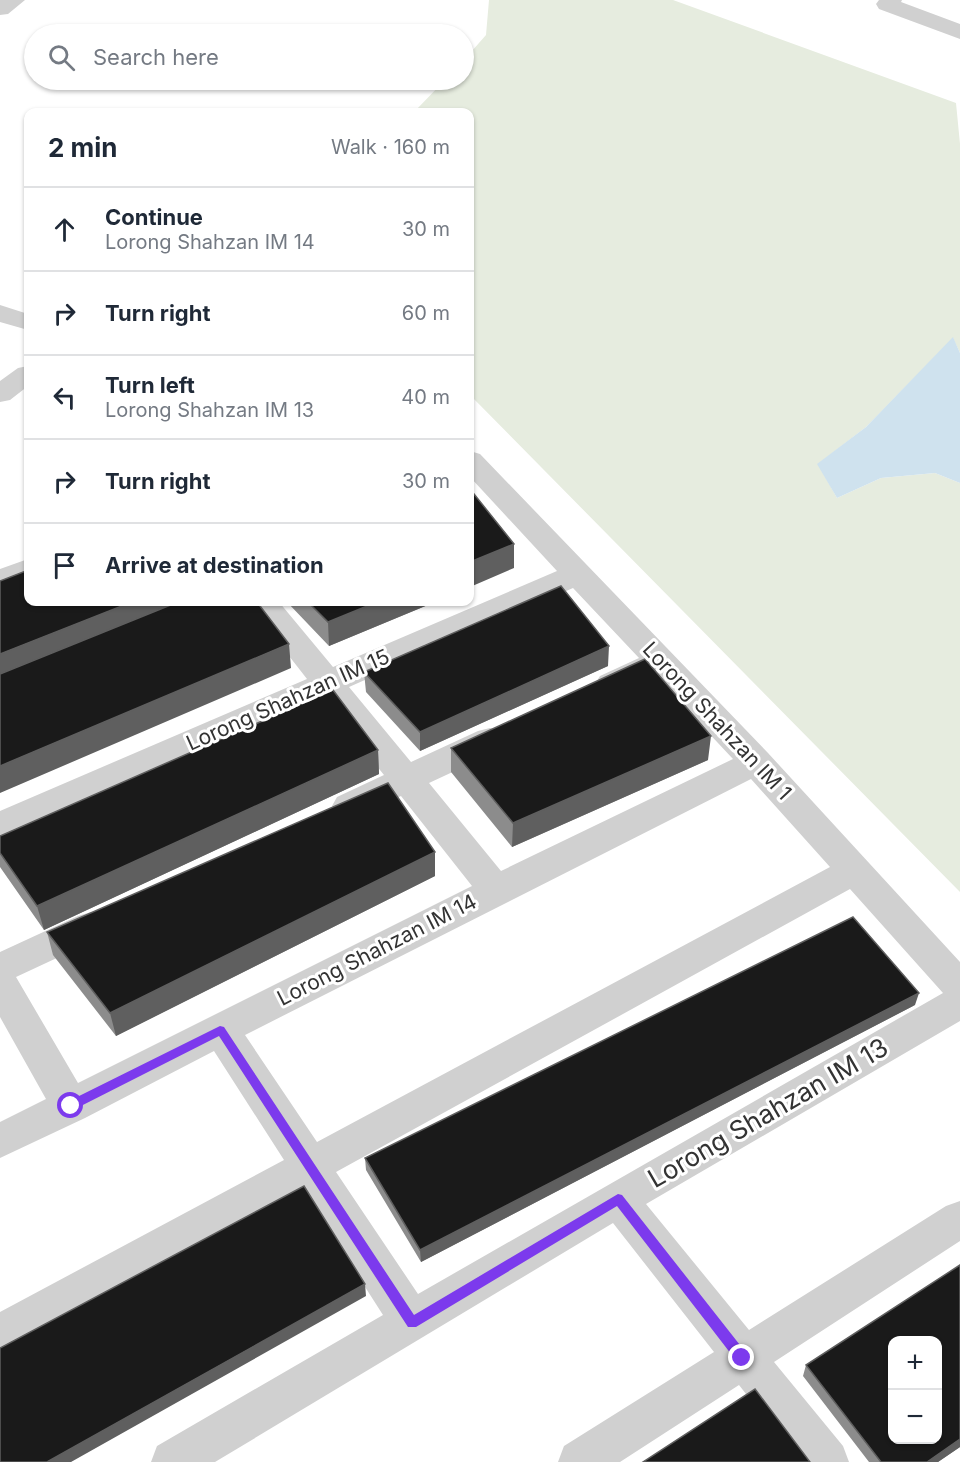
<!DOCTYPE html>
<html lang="en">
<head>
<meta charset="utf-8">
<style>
  body { margin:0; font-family:Inter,sans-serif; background:#f6f6f7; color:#1f2937 }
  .controls { position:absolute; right:18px; bottom:18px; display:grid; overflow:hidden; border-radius:12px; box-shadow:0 2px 4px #0004 }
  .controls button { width:54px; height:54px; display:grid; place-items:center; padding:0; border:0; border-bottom:2px solid #e0e1e3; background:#fff; color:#1f2937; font:30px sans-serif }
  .stop { position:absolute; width:18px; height:18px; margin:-14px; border:4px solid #7c3aed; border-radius:50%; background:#fff }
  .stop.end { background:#7c3aed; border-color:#fff; box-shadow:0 2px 6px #0008 }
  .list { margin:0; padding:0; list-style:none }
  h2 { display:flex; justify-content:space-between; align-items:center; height:78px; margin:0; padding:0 24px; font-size:26px }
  h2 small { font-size:20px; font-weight:400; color:#747a83 }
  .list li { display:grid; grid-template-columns:39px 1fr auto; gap:18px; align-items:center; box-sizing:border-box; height:84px; padding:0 24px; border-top:2px solid #e0e1e3 }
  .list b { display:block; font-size:22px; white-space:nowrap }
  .list p { margin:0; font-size:20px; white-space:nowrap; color:#747a83 }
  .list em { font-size:20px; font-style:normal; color:#747a83 }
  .icon { flex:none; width:33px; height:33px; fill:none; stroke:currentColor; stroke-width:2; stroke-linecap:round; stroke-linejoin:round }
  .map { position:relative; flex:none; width:960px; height:1462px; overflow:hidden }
  .search { position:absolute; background:#fff; box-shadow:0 2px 4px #0004; left:24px; top:24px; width:450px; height:66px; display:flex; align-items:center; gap:15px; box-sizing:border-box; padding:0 21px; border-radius:33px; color:#747a83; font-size:22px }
  .panel { position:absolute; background:#fff; box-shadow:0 2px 4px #0004; left:24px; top:108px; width:450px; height:498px; border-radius:12px }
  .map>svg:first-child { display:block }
</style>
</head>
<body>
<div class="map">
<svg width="960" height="1462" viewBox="0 0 960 1462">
  <rect width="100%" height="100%" fill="#fff"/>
  <!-- green -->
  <path fill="#e6ecdf" d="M489 0H673L956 103 960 144V353L953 338 866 427 818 464 837 498 881 478 935 473 960 483V892L470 395V112H414L445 80H464V60L486 35Z"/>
  <!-- water -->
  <path fill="#cfe2ee" d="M953 337 960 353V483L935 473 881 478 837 498 817 464 866 427Z"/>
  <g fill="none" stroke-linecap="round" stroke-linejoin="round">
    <!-- minor -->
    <path fill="#d0d0d0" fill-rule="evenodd" d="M0 0H25L8 14 0 15Z
      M879 0H902L901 2 960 24V39L879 9 876 4Z
      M0 305 28 314V330L0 322Z
      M28 366V386L10 400 0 402V381L18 368Z
      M470 451 480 454 768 753 960 962V1021L646 1204 749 1330 946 1206 960 1201V1241L774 1362 843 1446 849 1462H799L739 1385 620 1462H558L564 1446 714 1352 613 1223 215 1462H151L157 1446 383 1315 303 1190 15 1348 0 1354V1312L284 1160 214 1051 85 1118 0 1158V1122L46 1099 0 1017V952L78 916 91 912 104 916 109 926 104 936 16 977 78 1083 472 886 401 796 349 819 337 815 332 806 337 797 384 775 322 698 0 839V811L307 679 247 602H279L333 667 557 571 470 477ZM573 588 639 658 600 676 595 684 600 692 611 696 656 677 733 759 501 871 429 783 502 749 507 740 502 731 490 728 478 731 411 762 349 687ZM751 779 830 867 317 1142 245 1035ZM850 889 943 993 418 1294 336 1172Z
      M28 559V581L0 591V569Z"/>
  </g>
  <!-- wall -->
  <path fill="#8c8c8c" d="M287 602H435L329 646Z
    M608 666 420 751 366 692 364 672Z
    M451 748 708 760 512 847 451 772Z
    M378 750 379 774 44 930 0 867V836Z
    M435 852V876L116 1036 53 955 47 932Z
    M915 1005 421 1262 366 1170 365 1158Z
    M806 1365 960 1447 938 1462H869L803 1376Z"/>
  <!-- shaded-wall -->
  <path fill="#5f5f5f" d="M514 544V568L470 587V562Z
    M132 602H196L0 681V654Z
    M377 602H435L329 646 328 622Z
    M289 644 291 668 0 793V766Z
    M609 646 608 666 420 751V732Z
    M711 736 708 760 512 847 513 823Z
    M378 750 379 774 44 930 37 906Z
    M435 852V876L116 1036 110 1013Z
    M919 993 915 1005 421 1262 420 1250Z
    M365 1284 366 1296 71 1462H47Z
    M960 1439V1447L938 1462H927Z"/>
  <!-- building -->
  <path fill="#1a1a1a" stroke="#5f5f5f" stroke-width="1.5" fill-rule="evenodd" d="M470 489 514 544 470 562Z
    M28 570V602H132L0 654V581Z
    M561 586 609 646 420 732 364 672Z
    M178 602H257L289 644 0 766V674Z
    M308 602H377L328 622Z
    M645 659 711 736 513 823 451 748Z
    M333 690 378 750 37 906 0 853V836Z
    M388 783 435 852 110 1013 47 932Z
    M853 917 919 993 420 1250 365 1158Z
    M304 1186 365 1284 47 1462H0V1348Z
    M960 1265V1439L927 1462H881L806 1365ZM892 1341H938V1440H892Z
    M755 1389 810 1462H643Z"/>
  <!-- route -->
  <path fill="#7c3aed" d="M220 1026 224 1027 414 1315 618 1194 622 1195 747 1354 748 1358 747 1363H738L617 1206 416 1327H408L219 1036 75 1109H67V1102Z"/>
  <g text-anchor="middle" stroke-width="6" stroke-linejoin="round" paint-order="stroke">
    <!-- street labels -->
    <g font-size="21" fill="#333" stroke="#fff">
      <text transform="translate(288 700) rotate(-24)" y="7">Lorong Shahzan IM 15</text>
      <text transform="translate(717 721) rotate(47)" y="7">Lorong Shahzan IM 1</text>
      <text transform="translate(377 950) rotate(-27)" y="7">Lorong Shahzan IM 14</text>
    </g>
    <!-- near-street labels -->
    <g font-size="26" fill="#333" stroke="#fff">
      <text transform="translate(768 1113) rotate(-30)" y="9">Lorong Shahzan IM 13</text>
    </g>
  </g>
</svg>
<div class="controls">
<button>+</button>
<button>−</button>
</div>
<div class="stop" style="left:71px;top:1106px"></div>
<div class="stop end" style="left:742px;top:1358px"></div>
<div class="search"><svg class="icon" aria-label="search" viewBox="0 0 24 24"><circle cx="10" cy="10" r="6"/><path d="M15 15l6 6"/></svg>Search here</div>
<section class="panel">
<h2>2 min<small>Walk · 160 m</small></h2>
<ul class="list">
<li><svg class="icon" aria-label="ahead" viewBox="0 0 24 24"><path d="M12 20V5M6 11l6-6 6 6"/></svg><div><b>Continue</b><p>Lorong Shahzan IM 14</p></div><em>30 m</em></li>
<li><svg class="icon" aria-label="right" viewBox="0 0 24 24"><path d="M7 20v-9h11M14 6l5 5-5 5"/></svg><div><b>Turn right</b></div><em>60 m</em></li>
<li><svg class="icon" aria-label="left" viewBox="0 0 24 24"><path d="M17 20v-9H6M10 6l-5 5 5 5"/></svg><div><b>Turn left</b><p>Lorong Shahzan IM 13</p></div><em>40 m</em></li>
<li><svg class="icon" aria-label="right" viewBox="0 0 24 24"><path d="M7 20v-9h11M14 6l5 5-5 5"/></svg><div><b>Turn right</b></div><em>30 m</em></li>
<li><svg class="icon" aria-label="arrive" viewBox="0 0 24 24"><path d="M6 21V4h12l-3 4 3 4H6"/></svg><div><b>Arrive at destination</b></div></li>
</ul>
</section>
</div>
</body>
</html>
